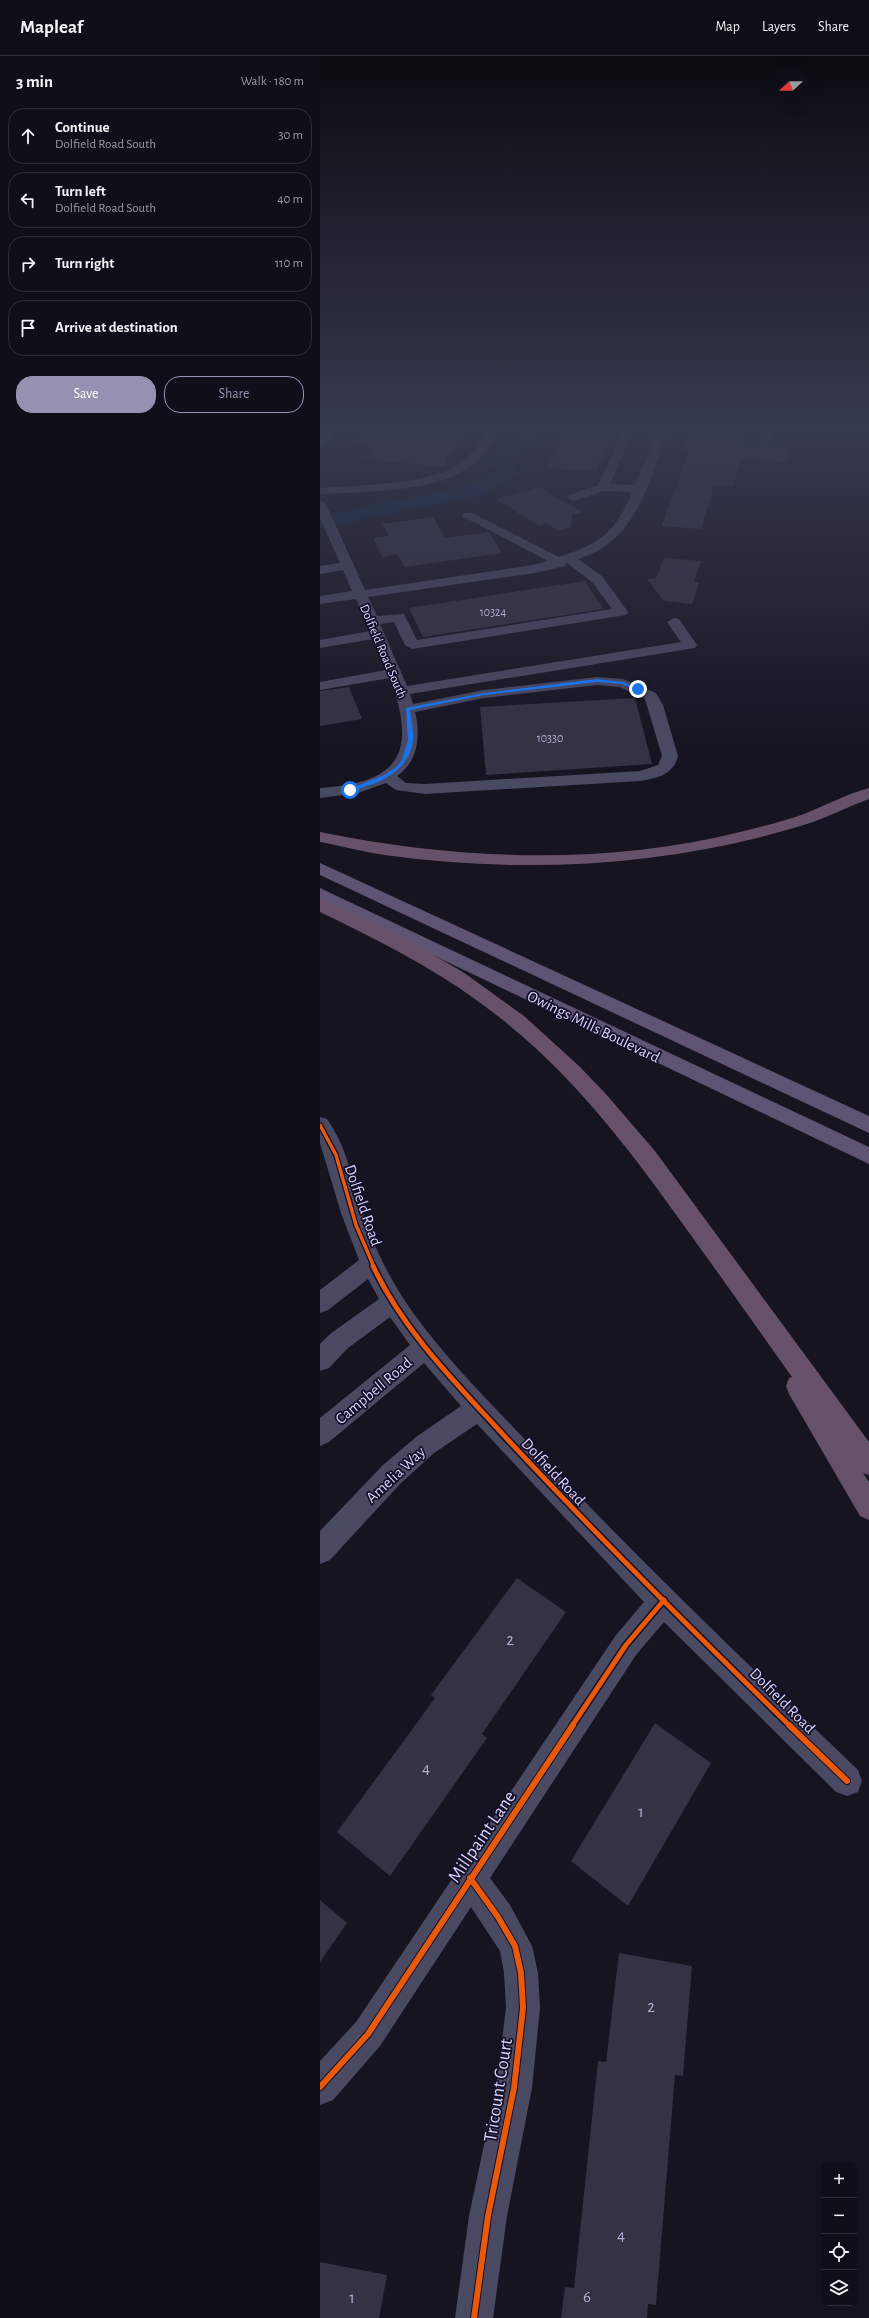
<!DOCTYPE html>
<html lang="en">
<head>
<meta charset="utf-8">
<style>
  body { margin:0; font-family:"Alegreya Sans",sans-serif; background:#191822; color:#f1f3f6 }
  .controls { position:absolute; right:12px; bottom:12px; display:grid; overflow:hidden; border-radius:8px; box-shadow:0 4px 16px #0002 }
  .controls button { width:36px; height:36px; display:grid; place-items:center; padding:0; border:0; border-bottom:1px solid #302f38; background:#100f19; color:#f1f3f6; font:20px sans-serif }
  .compass { position:absolute; left:453px; top:12px; width:36px; height:36px; border-radius:50%; background:#100f19; box-shadow:0 4px 16px #0002; rotate:248deg }
  .stop { position:absolute; width:12px; height:12px; margin:-9px; border:3px solid #1a73e8; border-radius:50%; background:#fff }
  .stop.end { background:#1a73e8; border-color:#fff; box-shadow:0 1px 4px #0008 }
  .list { margin:0; padding:0; list-style:none }
  h2 { display:flex; justify-content:space-between; align-items:center; height:52px; margin:0; padding:0 16px; font-size:17px }
  h2 small { font-size:13px; font-weight:400; color:#9c9ca2 }
  .list li { display:grid; grid-template-columns:26px 1fr auto; gap:12px; align-items:center; box-sizing:border-box; height:56px; margin:0 8px 8px; padding:0 8px; border:1px solid #302f38; border-radius:16px }
  .list b { display:block; font-size:15px; white-space:nowrap }
  .list p { margin:0; font-size:13px; white-space:nowrap; color:#9c9ca2 }
  .list em { font-size:13px; font-style:normal; color:#9c9ca2 }
  .actions { display:flex; gap:8px; padding:12px 16px }
  .actions a { flex:1; padding:9px 0; border:1px solid #9591b1; border-radius:16px; text-align:center; font-size:14px; color:#9591b1 }
  .actions .main { background:#9591b1; color:#fff }
  .icon { flex:none; width:22px; height:22px; fill:none; stroke:currentColor; stroke-width:2; stroke-linecap:round; stroke-linejoin:round }
  .map { position:relative; flex:none; width:549px; height:2262px; overflow:hidden }
  header { display:flex; align-items:center; gap:24px; box-sizing:border-box; height:56px; padding:0 20px; background:#100f19; border-bottom:1px solid #302f38 }
  header strong { font-size:19px }
  nav { display:flex; gap:22px; margin-inline-start:auto; font-size:14px }
  main { display:flex }
  aside { flex:1; background:#100f19 }
  .map>svg:first-child { display:block }
</style>
</head>
<body>
<header>
<strong>Mapleaf</strong>
<nav><a>Map</a><a>Layers</a><a>Share</a></nav>
</header>
<main>
<aside>
<h2>3 min<small>Walk · 180 m</small></h2>
<ul class="list">
<li><svg class="icon" aria-label="ahead" viewBox="0 0 24 24"><path d="M12 20V5M6 11l6-6 6 6"/></svg><div><b>Continue</b><p>Dolfield Road South</p></div><em>30 m</em></li>
<li><svg class="icon" aria-label="left" viewBox="0 0 24 24"><path d="M17 20v-9H6M10 6l-5 5 5 5"/></svg><div><b>Turn left</b><p>Dolfield Road South</p></div><em>40 m</em></li>
<li><svg class="icon" aria-label="right" viewBox="0 0 24 24"><path d="M7 20v-9h11M14 6l5 5-5 5"/></svg><div><b>Turn right</b></div><em>110 m</em></li>
<li><svg class="icon" aria-label="arrive" viewBox="0 0 24 24"><path d="M6 21V4h12l-3 4 3 4H6"/></svg><div><b>Arrive at destination</b></div></li>
</ul>
<div class="actions"><a class="main">Save</a><a>Share</a></div>
</aside>
<div class="map">
<svg width="549" height="2262" viewBox="0 0 549 2262">
  <rect width="100%" height="100%" fill="#161421"/>
  <g fill="none" stroke-linecap="round" stroke-linejoin="round">
    <!-- river -->
    <path fill="#0d2144" fill-rule="evenodd" d="M205 371H223L215 387 190 405 199 412 195 420 162 439 0 472V460L149 430 178 414 167 406C178 391 199 389 205 371Z"/>
  </g>
  <!-- building -->
  <path fill="#343243" d="M47 371H149L124 405 128 411 44 403 54 391 31 389Z
    M248 371H296L276 415 226 412Z
    M372 371 424 376 421 386 470 390 466 406 421 403 413 430 394 429 381 473 342 470 369 394H363Z
    M219 431 262 456 252 459 251 471 239 475 226 467 219 470 176 443Z
    M113 461 125 482 169 476 182 497 84 511 78 498 62 501 53 482 69 480 62 468Z
    M344 502 381 505 374 526 379 527 372 548 344 545 327 523 336 522Z
    M265 525 284 553 103 581 89 552Z
    M29 631 42 663 0 670V635Z
    M315 642 332 708 166 719 160 651Z
    M197 1522 246 1556 162 1678 167 1682 70 1820 17 1776 115 1642 111 1639Z
    M335 1667 391 1707 308 1850 251 1805Z
    M0 1844 27 1867 0 1906Z
    M299 1897 372 1910 363 2020 355 2019 336 2249 328 2248 327 2262H241L245 2231 254 2232 278 2005 286 2006Z
    M0 2206 67 2219 59 2262H0Z"/>
  <g fill="none" stroke-linecap="round" stroke-linejoin="round">
    <!-- minor -->
    <path fill="#4a4962" fill-rule="evenodd" d="M8 371H19L4 391 0 392V382Z
      M171 371H182C173 385 161 404 147 413 115 436 40 436 0 438V432C37 429 109 429 139 408 153 399 161 383 171 371Z
      M305 371H315L290 428 315 429 339 371H349C329 424 319 484 258 503L282 520 308 556 306 559 92 593 85 589 74 566 60 568 87 630 361 586 347 566 354 562 359 563 377 589 375 592 90 638 93 648 164 634 277 621 303 623 336 637 343 649 358 700C353 719 338 722 320 725L105 738 76 734 66 727 38 737 0 742V732C81 727 97 696 70 622L0 634V626L66 614 53 583 0 592V584L50 575 36 543 0 548V540L32 535 23 514 0 518V510L20 507 0 462V444L6 448 45 534 213 509 228 505 142 460 144 457H152L239 501C280 488 296 476 312 436L284 435 253 445 247 441 249 439 278 429ZM247 507 272 526 292 553 97 584 84 558 57 560 48 541 215 517 245 510ZM277 629 300 631 325 643 342 700 338 709 320 715 105 728 86 727 77 720C98 706 101 679 95 656L164 642Z
      M414 371H452L453 373 449 385 444 388 439 385 442 376 419 374Z
      M0 1061 7 1063C27 1091 32 1123 42 1155 54 1192 71 1226 94 1258 131 1309 178 1355 222 1401 324 1509 431 1611 538 1714L542 1725 538 1736 527 1740 516 1736 344 1566 316 1599 170 1822 190 1849 212 1890 218 1917 220 1952 212 2032 187 2160 173 2262H135L149 2160 176 2032 186 1952 184 1917 180 1895 151 1851 60 1990 13 2044 0 2049V2005L36 1966 296 1579 324 1546 157 1368 114 1397 80 1428 10 1504 0 1508V1475L62 1410 96 1381 141 1350 104 1307 9 1386 0 1390V1362L90 1289 70 1261 28 1292 9 1312 0 1315V1288L10 1278 59 1243 48 1223 8 1254 0 1257V1234L39 1204 21 1157 0 1087Z"/>
    <!-- major -->
    <path fill="#5e5373" fill-rule="evenodd" d="M0 807 549 1060V1077L0 819Z
      M0 832 549 1091V1108L0 845Z"/>
    <!-- highway -->
    <path fill="#67516a" fill-rule="evenodd" d="M549 732V743C530 750 512 759 493 766 356 810 208 819 65 799 43 796 22 790 0 786V776C137 804 283 810 420 776 441 771 464 765 484 758 506 749 527 738 549 732Z
      M0 843 84 882 143 916 204 960 259 1010 285 1037 335 1095 549 1386V1419L543 1417 549 1426V1464L540 1460 469 1338 466 1330 469 1322 472 1321C438 1273 404 1225 370 1178 309 1092 246 1008 159 946 109 909 55 883 0 856Z"/>
    <defs>
      <path id="cycleway-far2" d="M0 1069 16 1099 36 1169 54 1211"/>
      <path id="cycleway-far1" d="M53 1210C85 1278 140 1331 189 1385 280 1483 375 1577 470 1670
        M252 1670 306 1589 344 1544"/>
      <path id="cycleway" d="M469 1669 527 1725
        M150 1822 178 1861 195 1890 201 1917 203 1952 194 2032 168 2160 154 2262
        M0 2031 48 1978 253 1669"/>
    </defs>
    <!-- cycleway-far2 casing -->
    <use href="#cycleway-far2" stroke="#130f26" stroke-width="6"/>
    <!-- cycleway-far1 casing -->
    <use href="#cycleway-far1" stroke="#130f26" stroke-width="8"/>
    <!-- cycleway casing -->
    <use href="#cycleway" stroke="#130f26" stroke-width="8"/>
    <!-- cycleway-far2 -->
    <use href="#cycleway-far2" stroke="#e8590c" stroke-width="3.5"/>
    <!-- cycleway-far1 -->
    <use href="#cycleway-far1" stroke="#e8590c" stroke-width="5"/>
    <!-- cycleway -->
    <use href="#cycleway" stroke="#e8590c" stroke-width="6"/>
  </g>
  <!-- sky -->
  <linearGradient id="sky" x2="0" y2="1"><stop stop-color="#0c0b12"/><stop offset="0.54" stop-color="#363a4e"/><stop offset="1" stop-color="#363a4e" stop-opacity="0"/></linearGradient>
  <rect width="549" height="688" fill="url(#sky)"/>
  <!-- route -->
  <path fill="#1a73e8" d="M277 623 303 626 321 633 317 634 302 628 277 626 164 639 90 654C91 664 94 676 93 685 88 717 58 728 30 735L27 734 64 719 75 712 82 704 88 684 86 652 164 637Z"/>
  <g text-anchor="middle" stroke-width="3.5" stroke-linejoin="round" paint-order="stroke">
    <!-- far-number labels -->
    <g font-size="12" fill="#b0acd0">
      <text x="173" y="560">10324</text>
      <text x="230" y="686">10330</text>
    </g>
    <!-- far-street labels -->
    <g font-size="13" fill="#d9d4ff" stroke="#130f26">
      <text transform="translate(64 595) rotate(67)" y="5">Dolfield Road South</text>
    </g>
    <!-- street labels -->
    <g font-size="16" fill="#d9d4ff" stroke="#130f26">
      <text transform="translate(274 970) rotate(26)" y="6">Owings Mills Boulevard</text>
      <text transform="translate(44 1149) rotate(71)" y="6">Dolfield Road</text>
      <text transform="translate(53 1334) rotate(-40)" y="6">Campbell Road</text>
      <text transform="translate(234 1415) rotate(47)" y="6">Dolfield Road</text>
      <text transform="translate(75 1418) rotate(-43)" y="6">Amelia Way</text>
      <text transform="translate(463 1644) rotate(45)" y="6">Dolfield Road</text>
    </g>
    <!-- near-number labels -->
    <g font-size="17" fill="#b0acd0">
      <text x="190" y="1589">2</text>
      <text x="106" y="1717">4</text>
      <text x="321" y="1761">1</text>
      <text x="331" y="1956">2</text>
      <text x="301" y="2184">4</text>
      <text x="267" y="2246">6</text>
      <text x="32" y="2247">1</text>
    </g>
    <!-- near-street labels -->
    <g font-size="19" fill="#d9d4ff" stroke="#130f26">
      <text transform="translate(161 1780) rotate(-56)" y="7">Millpaint Lane</text>
      <text transform="translate(177 2034) rotate(-81)" y="7">Tricount Court</text>
    </g>
  </g>
</svg>
<div class="controls">
<button>+</button>
<button>−</button>
<button><svg class="icon" aria-label="locate" viewBox="0 0 24 24"><circle cx="12" cy="12" r="6"/><path d="M12 2v4M12 18v4M2 12h4M18 12h4"/></svg></button>
<button><svg class="icon" aria-label="layers" viewBox="0 0 24 24"><path d="M12 4l9 5-9 5-9-5zM3 14l9 5 9-5"/></svg></button>
</div>
<svg class="compass" viewBox="-18 -18 36 36"><path d="M0-13l5 13h-10z" fill="#e53935"/><path d="M0 13l5-13h-10z" fill="#9c9ca2"/></svg>
<div class="stop" style="left:30px;top:734px"></div>
<div class="stop end" style="left:318px;top:633px"></div>
</div>
</main>
</body>
</html>
